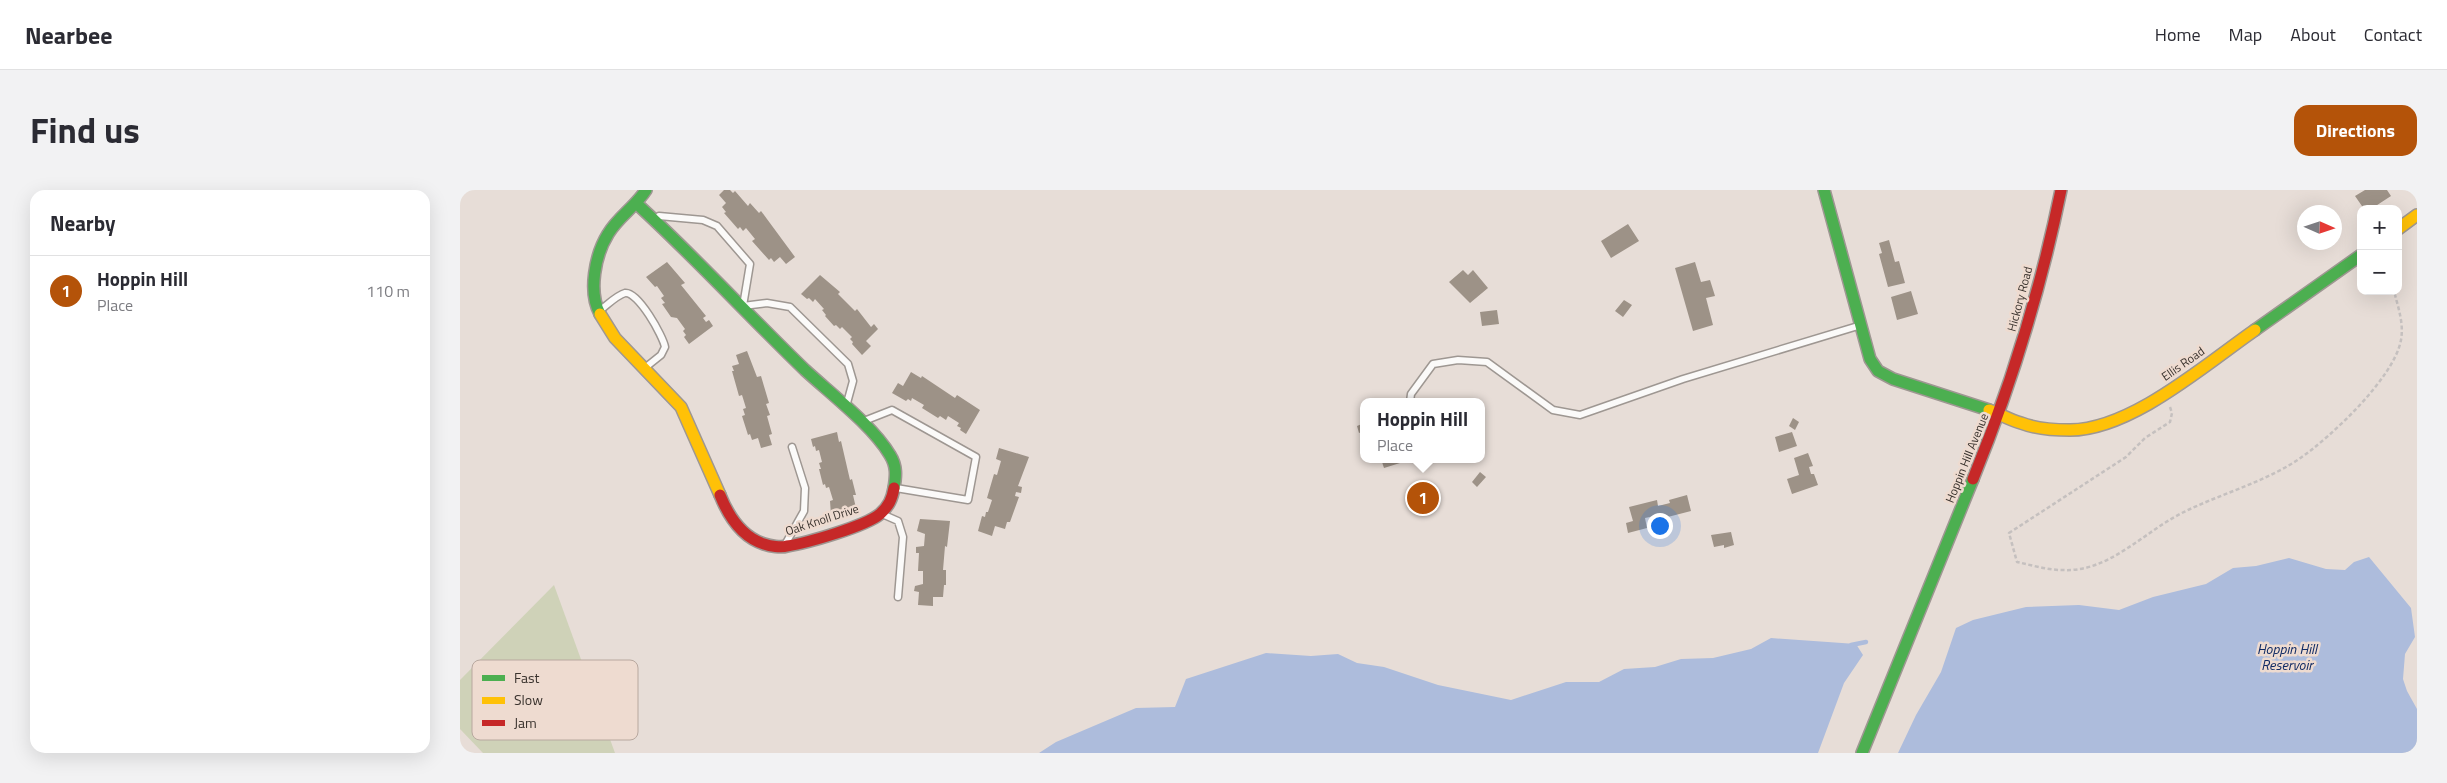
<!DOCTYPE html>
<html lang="en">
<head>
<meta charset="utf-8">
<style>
  body { margin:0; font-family:"Titillium Web",sans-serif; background:#f2f2f3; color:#2b2b33 }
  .controls { position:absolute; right:15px; top:15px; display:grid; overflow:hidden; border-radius:10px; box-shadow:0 5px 20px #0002 }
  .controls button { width:45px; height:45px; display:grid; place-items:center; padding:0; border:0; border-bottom:1px solid #e1e1e2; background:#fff; color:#2b2b33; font:25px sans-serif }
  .compass { position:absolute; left:1837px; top:15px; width:45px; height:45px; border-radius:50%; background:#fff; box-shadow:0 5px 20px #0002; rotate:93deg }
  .you { position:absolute; left:1199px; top:335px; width:18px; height:18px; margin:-12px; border:4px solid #fff; border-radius:50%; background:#1a73e8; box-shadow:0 0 0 8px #1a73e833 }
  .badge { display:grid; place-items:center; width:32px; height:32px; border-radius:50%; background:#b45309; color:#fff; font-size:16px; font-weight:700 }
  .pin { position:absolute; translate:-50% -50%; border:2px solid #fff; box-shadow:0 1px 5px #0006 }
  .popup { position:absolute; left:900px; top:208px; width:125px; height:65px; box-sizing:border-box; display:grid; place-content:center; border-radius:10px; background:#fff; filter:drop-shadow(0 1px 4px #0005); font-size:16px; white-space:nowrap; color:#7c7c81 }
  .popup b { font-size:19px; color:#2b2b33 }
  .popup::after { content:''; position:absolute; left:50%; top:100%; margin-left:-10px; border:10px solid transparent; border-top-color:#fff }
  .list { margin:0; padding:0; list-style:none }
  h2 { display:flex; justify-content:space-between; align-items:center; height:65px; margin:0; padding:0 20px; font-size:21px }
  h2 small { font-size:16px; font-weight:400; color:#7c7c81 }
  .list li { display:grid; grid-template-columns:32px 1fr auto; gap:15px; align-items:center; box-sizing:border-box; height:70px; padding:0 20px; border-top:1px solid #e1e1e2 }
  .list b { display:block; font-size:19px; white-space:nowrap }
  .list p { margin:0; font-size:16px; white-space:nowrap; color:#7c7c81 }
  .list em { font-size:16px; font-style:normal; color:#7c7c81 }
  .map { position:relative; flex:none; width:1957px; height:563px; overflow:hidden; border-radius:15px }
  header { display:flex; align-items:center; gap:30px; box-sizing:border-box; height:70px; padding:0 25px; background:#fff; border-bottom:1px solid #e1e1e2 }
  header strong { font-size:24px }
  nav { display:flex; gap:28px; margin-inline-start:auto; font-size:18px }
  .intro { display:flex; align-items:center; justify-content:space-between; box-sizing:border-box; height:120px; padding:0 30px }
  h1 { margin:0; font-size:35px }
  .button { padding:12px 22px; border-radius:15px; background:#b45309; color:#fff; font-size:18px; font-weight:700 }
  main { display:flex; gap:30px; padding:0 30px }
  aside { flex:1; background:#fff; border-radius:15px; box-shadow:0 5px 20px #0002 }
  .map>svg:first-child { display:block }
</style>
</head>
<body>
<header>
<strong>Nearbee</strong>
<nav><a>Home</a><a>Map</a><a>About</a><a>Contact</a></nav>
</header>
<div class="intro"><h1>Find us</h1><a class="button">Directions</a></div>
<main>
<aside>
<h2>Nearby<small></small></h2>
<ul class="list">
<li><span class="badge">1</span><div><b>Hoppin Hill</b><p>Place</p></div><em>110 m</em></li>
</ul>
</aside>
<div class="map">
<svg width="1957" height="563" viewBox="0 0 1957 563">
  <rect width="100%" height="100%" fill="#e7ddd7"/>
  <!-- green -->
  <path fill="#cfd2b8" d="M94 395 155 563H23L0 539V490Z"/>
  <!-- water -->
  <path fill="#adbcdc" d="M1909 367 1951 418 1955 447 1945 464 1943 489 1947 501 1957 519V563H1438L1456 525 1481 482 1496 438 1513 430 1566 417 1619 415 1659 420 1693 407 1746 394 1773 378 1796 376 1829 368 1866 379 1885 380 1894 372Z
    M1311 448 1396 454 1403 465 1384 493 1358 563H579L596 552 676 518 715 517 726 489 806 463 851 466 878 464 897 473 924 477 978 495 1051 510 1106 492H1139L1164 479 1195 477 1221 469 1253 468 1291 459Z"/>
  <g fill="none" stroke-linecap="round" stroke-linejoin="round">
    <!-- stream -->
    <path stroke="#adbcdc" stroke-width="4.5" d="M1391 455 1406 452"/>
  </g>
  <!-- building -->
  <path fill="#9d9287" d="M264 0H270L273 3 275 1 288 16 290 13 299 23 301 21 335 67 326 74 320 67 314 72 311 68 309 70 292 51 295 49 286 38 283 41 280 37 278 39 264 23 266 22 262 17 266 13 259 5Z
    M1905 0H1927L1931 6 1911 19H1904L1895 6Z
    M1168 34 1179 51 1151 68 1141 51Z
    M1429 50 1435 72 1439 71 1445 93 1428 97 1419 64 1422 63 1419 53Z
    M207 72 225 93 221 95 246 126 243 128 246 132 249 130 253 136 229 154 224 147 226 145 223 141 225 139 217 128 211 127 202 114 205 113 201 108 204 106 197 96 195 97 186 87Z
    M1235 72 1241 92 1250 90 1255 106 1246 108 1253 135 1233 141 1215 78Z
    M1003 80 1008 85 1013 80 1028 98 1010 113 989 92Z
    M360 85 380 102 378 104 395 121 397 119 411 137 414 134 418 139 406 151 411 156 402 165 392 154 393 152 390 149 392 147 382 137 380 139 376 135 374 136 365 126 366 125 362 120 364 119 355 109 353 112 349 108 347 109 341 104Z
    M1451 101 1458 124 1437 130 1431 107Z
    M1164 110 1172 115 1163 127 1155 121Z
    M1037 120 1039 134 1022 136 1020 122Z
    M287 161 297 187 301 186 309 213 306 214 310 225 307 226 312 244 309 245 312 255 301 258 298 248 292 250 290 244 288 245 282 226 285 225 283 219 286 218 282 205 279 206 272 181H274L272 176 279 174 276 165Z
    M451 182 461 188 462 186 495 208 497 205 520 220 506 244 500 240 501 238 497 236 499 233 488 226 486 230 480 226 478 228 462 218 464 215 452 208 451 211 448 209 446 211 432 203 438 193 443 196Z
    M1333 228 1339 232 1335 240 1329 236Z
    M904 233V241L899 243 897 236Z
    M377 242 379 252 381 251 390 290 392 289 396 305H393L396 318 371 325 370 311 373 310 369 297 366 298 365 294 363 295 359 279H361L359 273 362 272 359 260 356 261 355 256 353 257 351 249Z
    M1332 242 1337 256 1319 262 1315 247Z
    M539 258 569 267 558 296 562 297 561 303 556 302 555 306 559 307 550 332H547L545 339 535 336 532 346 518 341 522 326 525 327 526 322H528L532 310 527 308 534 284 537 285 541 271 536 269Z
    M1348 263 1353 276 1349 277 1351 284H1354L1358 295 1332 304 1327 289 1339 285 1334 268Z
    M921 269H935L940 273 924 278Z
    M1020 282 1026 287 1017 297 1012 292Z
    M1227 305 1231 321 1200 329 1199 325 1185 328 1187 338 1168 343 1166 333 1173 331 1169 317 1197 310 1198 316 1210 313 1209 310Z
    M460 329 490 331 487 357 485 356 483 380H486V395H484L483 407H473V416L458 415 459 402 454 401 455 396 463 394V381H458L459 363H456V357L464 356 465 344 457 341Z
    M1271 342 1274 355 1264 358V355L1254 357 1251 345Z"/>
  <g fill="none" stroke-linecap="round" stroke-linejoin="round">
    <defs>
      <path id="lane" d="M199 26 243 30 257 36 290 74 283 116 307 113 330 117 388 174 393 191 387 213
        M139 121C146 116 157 105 165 103 178 101 203 146 205 157L201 165 186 177
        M950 212 951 204 973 174 998 170 1027 172 1093 220 1120 225 1223 189 1398 136
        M404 231 432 220 516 267 508 310 436 298
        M422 324 438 331 443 347 438 407
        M326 353 344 321 345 298 332 257"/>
      <path id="fast" d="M1364 0 1410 169 1418 181 1433 189 1529 220
        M177 14C235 67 288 125 345 180 370 203 413 236 430 265 437 276 436 286 434 298
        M140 124C128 102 135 65 148 44 158 27 175 17 186 0
        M1795 140 1901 65
        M1402 563 1513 289"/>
      <path id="slow" d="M1938 39 1957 25
        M140 124 155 148 221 217 260 305
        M1529 220C1540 224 1550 230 1561 233 1574 238 1595 240 1610 240 1671 240 1746 174 1795 140"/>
      <path id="jam" d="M1513 289C1551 196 1581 98 1601 0
        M260 305C268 325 282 347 304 354 310 356 321 358 327 356 347 353 406 336 420 324 429 316 432 309 434 298"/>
    </defs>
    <!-- lane casing -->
    <use href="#lane" stroke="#9e9792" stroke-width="9"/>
    <!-- fast casing -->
    <use href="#fast" stroke="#9e9792" stroke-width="14"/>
    <!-- slow casing -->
    <use href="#slow" stroke="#9e9792" stroke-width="14"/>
    <!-- jam casing -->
    <use href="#jam" stroke="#9e9792" stroke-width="14"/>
    <!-- path -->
    <path stroke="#c5c0bf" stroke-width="2.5" stroke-dasharray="4 2.5" stroke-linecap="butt" d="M1710 217 1712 223 1710 232 1685 248 1666 267 1549 343 1557 372C1571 375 1587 380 1602 380 1650 383 1685 340 1726 321 1763 303 1805 292 1839 269 1871 247 1934 188 1941 150 1944 133 1938 117 1934 101"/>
    <!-- lane -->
    <use href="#lane" stroke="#fbfaf9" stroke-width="6"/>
    <!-- fast -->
    <use href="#fast" stroke="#4caf50" stroke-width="11"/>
    <!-- slow -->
    <use href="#slow" stroke="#ffc107" stroke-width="11"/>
    <!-- jam -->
    <use href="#jam" stroke="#c62828" stroke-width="11"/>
  </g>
  <g text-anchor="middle" stroke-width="5" stroke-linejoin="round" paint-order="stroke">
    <!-- street labels -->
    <g font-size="12" fill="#39322d" stroke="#eedbd0">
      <text transform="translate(1560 109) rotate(-75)" y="4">Hickory Road</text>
      <text transform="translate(1723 174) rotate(-35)" y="4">Ellis Road</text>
      <text transform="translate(1507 268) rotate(-68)" y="4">Hoppin Hill Avenue</text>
      <text transform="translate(362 330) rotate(-18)" y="4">Oak Knoll Drive</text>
    </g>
    <!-- water labels -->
    <g font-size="14" font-style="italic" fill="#102a63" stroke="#eedbd0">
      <text x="1827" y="464">Hoppin Hill<tspan x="1827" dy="16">Reservoir</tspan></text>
    </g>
  </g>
  <!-- legend -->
  <rect x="12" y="470" width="166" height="80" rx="8" fill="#eedbd0" stroke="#b8a89f" stroke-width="1"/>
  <rect x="22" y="485" width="23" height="6" fill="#4caf50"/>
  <rect x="22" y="507" width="23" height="7" fill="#ffc107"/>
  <rect x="22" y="530" width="23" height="6" fill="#c62828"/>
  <g font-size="14" fill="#39322d">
    <text x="54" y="493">Fast</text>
    <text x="54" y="515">Slow</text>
    <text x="54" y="538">Jam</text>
  </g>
</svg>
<div class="controls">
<button>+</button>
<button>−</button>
</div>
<svg class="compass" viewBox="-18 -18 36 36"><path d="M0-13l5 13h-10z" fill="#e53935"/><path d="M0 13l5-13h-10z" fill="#7c7c81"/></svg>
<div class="you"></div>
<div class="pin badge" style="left:963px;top:308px">1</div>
<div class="popup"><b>Hoppin Hill</b>Place</div>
</div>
</main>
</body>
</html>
